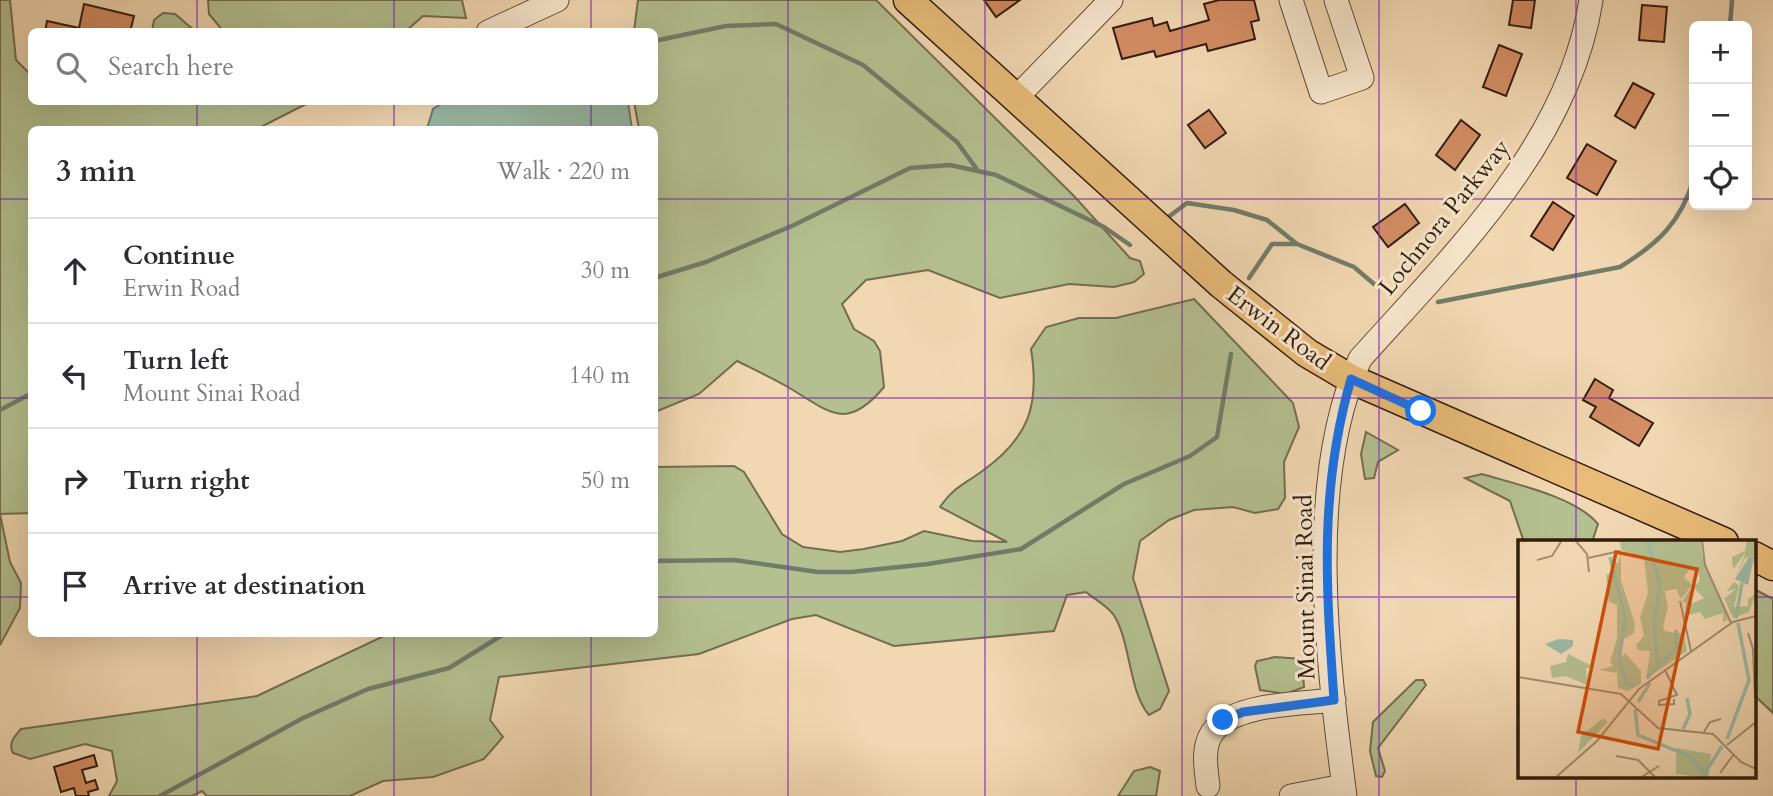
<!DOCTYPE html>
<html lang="en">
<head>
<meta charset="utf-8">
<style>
  body { margin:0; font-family:Cardo,serif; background:#f7f7f7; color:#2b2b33 }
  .controls { position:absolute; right:21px; top:21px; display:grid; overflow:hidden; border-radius:10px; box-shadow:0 7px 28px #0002 }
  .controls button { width:63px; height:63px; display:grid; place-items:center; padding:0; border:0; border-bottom:2px solid #e1e1e2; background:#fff; color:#2b2b33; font:35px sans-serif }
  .stop { position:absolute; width:21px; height:21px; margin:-16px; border:5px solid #1a73e8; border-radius:50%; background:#fff }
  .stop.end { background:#1a73e8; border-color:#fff; box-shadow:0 2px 7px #0008 }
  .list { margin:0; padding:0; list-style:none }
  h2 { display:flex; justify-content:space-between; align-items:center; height:91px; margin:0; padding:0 28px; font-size:30px }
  h2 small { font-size:23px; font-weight:400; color:#7c7c81 }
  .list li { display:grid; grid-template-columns:46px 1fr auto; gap:21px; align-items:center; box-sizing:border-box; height:105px; padding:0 28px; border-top:2px solid #e1e1e2 }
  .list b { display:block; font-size:26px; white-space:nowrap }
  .list p { margin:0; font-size:23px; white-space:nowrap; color:#7c7c81 }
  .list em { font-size:23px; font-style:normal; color:#7c7c81 }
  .icon { flex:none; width:38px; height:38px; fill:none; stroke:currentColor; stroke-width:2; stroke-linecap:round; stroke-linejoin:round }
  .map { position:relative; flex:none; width:1773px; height:796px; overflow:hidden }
  .search { position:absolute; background:#fff; box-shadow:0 7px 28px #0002; left:28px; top:28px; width:630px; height:77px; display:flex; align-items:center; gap:18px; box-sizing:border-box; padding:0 24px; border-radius:10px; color:#7c7c81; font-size:26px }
  .panel { position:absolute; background:#fff; box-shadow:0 7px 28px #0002; left:28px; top:126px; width:630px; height:511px; border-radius:10px }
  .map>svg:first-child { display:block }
</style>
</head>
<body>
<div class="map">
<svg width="1773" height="796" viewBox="0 0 1773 796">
  <rect width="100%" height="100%" fill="#f2d8b2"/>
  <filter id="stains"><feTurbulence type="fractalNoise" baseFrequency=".00286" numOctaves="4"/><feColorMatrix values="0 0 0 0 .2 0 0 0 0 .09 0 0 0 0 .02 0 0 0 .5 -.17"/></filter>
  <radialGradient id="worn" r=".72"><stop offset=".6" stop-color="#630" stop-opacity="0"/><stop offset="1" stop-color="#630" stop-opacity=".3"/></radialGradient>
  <!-- green -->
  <path fill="#b4c090" stroke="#736e4f" stroke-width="2" d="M0 0H10L16 60 31 75 32 102H310L257 129 32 130 31 513 0 514 10 562 21 583 20 608 0 645Z
    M208 0H462L466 18 423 16 406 31H223L209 14Z
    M638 0H876L1074 196 1130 258 1140 261 1144 274 1134 282 1114 287 1069 284 1000 298 928 270 866 280 842 304 854 329 874 341 880 351 884 387C845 434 828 410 786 386 770 377 753 369 737 361L699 394 655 412 654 130 639 129 634 102H654V32L634 31Z
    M163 13 175 14 195 31H152L154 20Z
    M1194 299 1293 403 1299 427 1284 462 1285 498 1278 509 1255 513 1233 507 1194 510 1169 520 1140 541 1133 578 1169 691 1160 709 1149 715C1129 692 1131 645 1115 617 1110 607 1094 599 1086 592L1067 595 1054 631 894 646 816 615 792 619 699 654 499 677 490 720 503 737 484 759 433 777 383 781 350 796H207L202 791 192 796H109L117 781 112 751 85 744 30 759 13 753C8 743 14 737 21 729L257 696 388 634H654L655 467 734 466 744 472 782 534 803 547 840 552 864 549 902 541 924 531 972 541 1007 542 940 507C954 487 963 485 981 472 1029 438 1040 405 1031 349L1046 327 1079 318H1116Z
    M1366 432 1398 450 1378 462 1374 478 1365 479 1361 454Z
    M1482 474C1515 484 1576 497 1598 524L1592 542H1524L1510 501 1465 478Z
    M1754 589 1773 599V713L1754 695Z
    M1275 657 1302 659 1304 687 1286 694 1260 690 1255 666 1257 661Z
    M1416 680H1423L1426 685 1378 748 1385 771 1382 777 1376 776 1370 751 1373 722Z
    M1150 767 1160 771 1156 796H1118L1134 771Z"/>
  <!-- water -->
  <path fill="#9cbba7" stroke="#727c6a" stroke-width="2" d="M444 102H628L632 129H427L433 109Z"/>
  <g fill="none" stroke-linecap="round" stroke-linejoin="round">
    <!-- stream -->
    <path stroke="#727c6a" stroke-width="4.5" d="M1730 26 1732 0
      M654 41 726 26 776 24 863 65 957 142 976 168
      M1167 218 1187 203 1234 210 1267 220 1297 244 1354 267 1374 284
      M654 278 706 262 794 225 910 168 950 165 996 175 1104 227 1130 245
      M1249 278 1272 244H1296
      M1438 302 1620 267C1659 243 1681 222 1694 178
      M0 410 32 393
      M654 561 734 560 818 572H851L928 564 1021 549 1124 484 1190 456 1217 437 1231 354
      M160 796 303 718 368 689 449 668 504 634"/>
  </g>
  <!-- building -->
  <path fill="#d48d64" stroke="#321d0e" stroke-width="2" d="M984 0H1020L996 17Z
    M1219 0H1254L1259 20 1251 22 1255 39 1208 51 1206 44 1156 57 1154 51 1122 59 1113 28 1152 18 1154 26 1167 22 1170 31 1209 20 1204 4Z
    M1513 0H1535L1531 28 1509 25Z
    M84 4 134 16 130 32H45L47 21 79 28Z
    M1642 5 1667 7 1664 42 1639 40Z
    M1499 45 1522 54 1506 96 1483 87Z
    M1633 83 1654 94 1635 128 1615 116Z
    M1209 110 1226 133 1205 148 1188 125Z
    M1461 120 1480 135 1455 170 1436 155Z
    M1587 144 1616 161 1597 195 1567 178Z
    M1553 202 1574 216 1553 250 1531 236Z
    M1405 204 1419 223 1388 247 1373 227Z
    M1595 379 1613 390 1609 398 1653 423 1639 446 1590 417 1596 407 1583 400Z
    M94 755 97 766 82 770 86 783 95 780 98 789 88 792 89 796H76L74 788 61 792 54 767Z"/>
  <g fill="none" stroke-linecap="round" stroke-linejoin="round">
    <defs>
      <path id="minor" d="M1291 0 1321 92 1362 78 1336 0
        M488 32 557 0
        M1016 98 1111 0
        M1208 786C1206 769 1202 748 1212 733 1232 703 1301 704 1334 700
        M1291 796 1343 786
        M1345 796C1328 665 1304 482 1360 359 1453 255 1569 144 1591 0"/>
      <path id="major" d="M908 0 1221 284 1307 353 1351 379 1724 542
        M1754 556 1773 566"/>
    </defs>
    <!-- minor casing -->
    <use href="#minor" stroke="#624c37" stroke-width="25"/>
    <!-- major casing -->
    <use href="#major" stroke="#321d0e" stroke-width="31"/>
    <!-- minor -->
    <use href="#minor" stroke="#f7e6cd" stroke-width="23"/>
    <!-- major -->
    <use href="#major" stroke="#e9bc79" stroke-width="28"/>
  </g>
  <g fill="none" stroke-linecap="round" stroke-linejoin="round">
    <!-- route -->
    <path stroke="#1a73e8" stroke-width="9" d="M1223 720 1243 712 1334 700C1326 586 1319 490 1351 379L1421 411"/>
  </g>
  <!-- grid -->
  <path fill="none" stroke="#7b2cbf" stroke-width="2" stroke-opacity="0.55" d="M197 0V32M394 0V32M591 0V32M788 0V796M985 0V796M1182 0V796M1379 0V796M1576 0V542M197 102V130M394 102V130M591 102V130M0 199H32M654 199H1694M1747 199H1773M0 398H32M654 398H1773M0 597H32M654 597H1519M1754 597H1773M197 634V796M394 634V796M591 634V796M1576 777V796"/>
  <g text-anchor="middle" stroke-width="6" stroke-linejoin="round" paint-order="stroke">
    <!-- street labels -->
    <g font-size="24" fill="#321d0e" stroke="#f7e6cd">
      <text transform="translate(1444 217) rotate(-51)" y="8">Lochnora Parkway</text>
      <text transform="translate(1279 328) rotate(37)" y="8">Erwin Road</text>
      <text transform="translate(1305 587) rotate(-91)" y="8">Mount Sinai Road</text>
    </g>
  </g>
  <!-- overview -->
  <g transform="translate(1518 540)">
    <rect width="238" height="238" fill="#f2d8b2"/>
    <path d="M102 0H183L184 14 210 80 205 82V73L187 79 182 72 167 76 168 62H164L171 51H175L173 64 186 58 175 47 182 41 180 32 171 30 166 37 174 45 163 59 158 49 147 51 150 68 145 87 147 91 166 94 169 111 128 139 132 111 120 110 118 105 126 96 122 77 130 53 126 18 103 10ZM229 0H238V19L236 25 235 16 227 18 217 39 228 12 215 29 214 17 227 11ZM103 14V40L117 84 116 93 106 99 102 118 107 113 123 131V144L110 151 100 148 99 133 81 130 95 126 92 122 99 98V65L91 62 88 35 94 32 92 19 100 24ZM189 21 206 59 218 49 209 51 216 42 221 46 216 67 230 66V59L238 53 231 72 215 78ZM50 114 76 127 68 128 69 145 48 136 34 138 32 126 48 122ZM85 178 90 182 60 213 63 196ZM158 208 193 214 190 238 158 234Z" fill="#b4c090"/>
    <path d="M231 17H236L230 45 217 39ZM41 99 55 100V106L43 114 27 104Z" fill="#9cbba7"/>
    <path fill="none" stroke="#9cbba7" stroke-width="3.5" d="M130 0 142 45 136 85 140 124M92 17 107 77 101 121 108 143 116 146M218 78 224 43M129 138 159 107 158 90M120 162 132 143M117 169 120 195 173 217 190 238M165 189 172 174 169 158M209 199 231 140 220 83M187 233 204 206"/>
    <path fill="none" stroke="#a58d70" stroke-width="2" d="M57 0 69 14 71 32M184 0 187 25 213 83M70 18 102 11M19 20 34 16 44 0M162 61 173 111M230 93 235 109 237 158M147 130 159 155 141 161V165L156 164V159M0 137 103 154 140 188 195 194 223 222 238 229M0 151V200M186 192 192 182 203 179M209 205 238 182M98 216 120 220 138 238M202 233 216 214M37 238 79 201 121 149 215 82 238 76M122 238 141 226"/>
    <path fill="#cd500c" fill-opacity="0.15" stroke="#cd500c" stroke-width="3.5" d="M98 12 179 29 140 209 60 192Z"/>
    <rect width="238" height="238" fill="none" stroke="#321d0e" stroke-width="3.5"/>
  </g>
  <rect width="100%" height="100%" filter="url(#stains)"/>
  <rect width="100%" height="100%" fill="url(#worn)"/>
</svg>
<div class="controls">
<button>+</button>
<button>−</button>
<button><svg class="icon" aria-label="locate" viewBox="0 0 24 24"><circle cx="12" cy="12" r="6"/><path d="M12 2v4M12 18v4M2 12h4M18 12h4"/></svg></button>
</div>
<div class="stop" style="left:1421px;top:411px"></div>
<div class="stop end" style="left:1223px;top:720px"></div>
<div class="search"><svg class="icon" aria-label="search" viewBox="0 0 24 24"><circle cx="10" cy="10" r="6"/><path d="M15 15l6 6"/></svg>Search here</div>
<section class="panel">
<h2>3 min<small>Walk · 220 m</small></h2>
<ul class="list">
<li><svg class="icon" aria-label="ahead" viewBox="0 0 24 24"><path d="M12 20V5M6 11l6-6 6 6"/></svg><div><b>Continue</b><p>Erwin Road</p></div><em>30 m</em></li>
<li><svg class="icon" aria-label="left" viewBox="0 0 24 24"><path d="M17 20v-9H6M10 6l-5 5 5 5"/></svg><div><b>Turn left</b><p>Mount Sinai Road</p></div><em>140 m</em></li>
<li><svg class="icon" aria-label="right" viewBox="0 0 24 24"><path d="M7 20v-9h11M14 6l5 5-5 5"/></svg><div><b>Turn right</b></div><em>50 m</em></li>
<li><svg class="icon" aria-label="arrive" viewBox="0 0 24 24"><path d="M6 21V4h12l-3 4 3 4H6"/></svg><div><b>Arrive at destination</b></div></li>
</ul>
</section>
</div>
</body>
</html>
